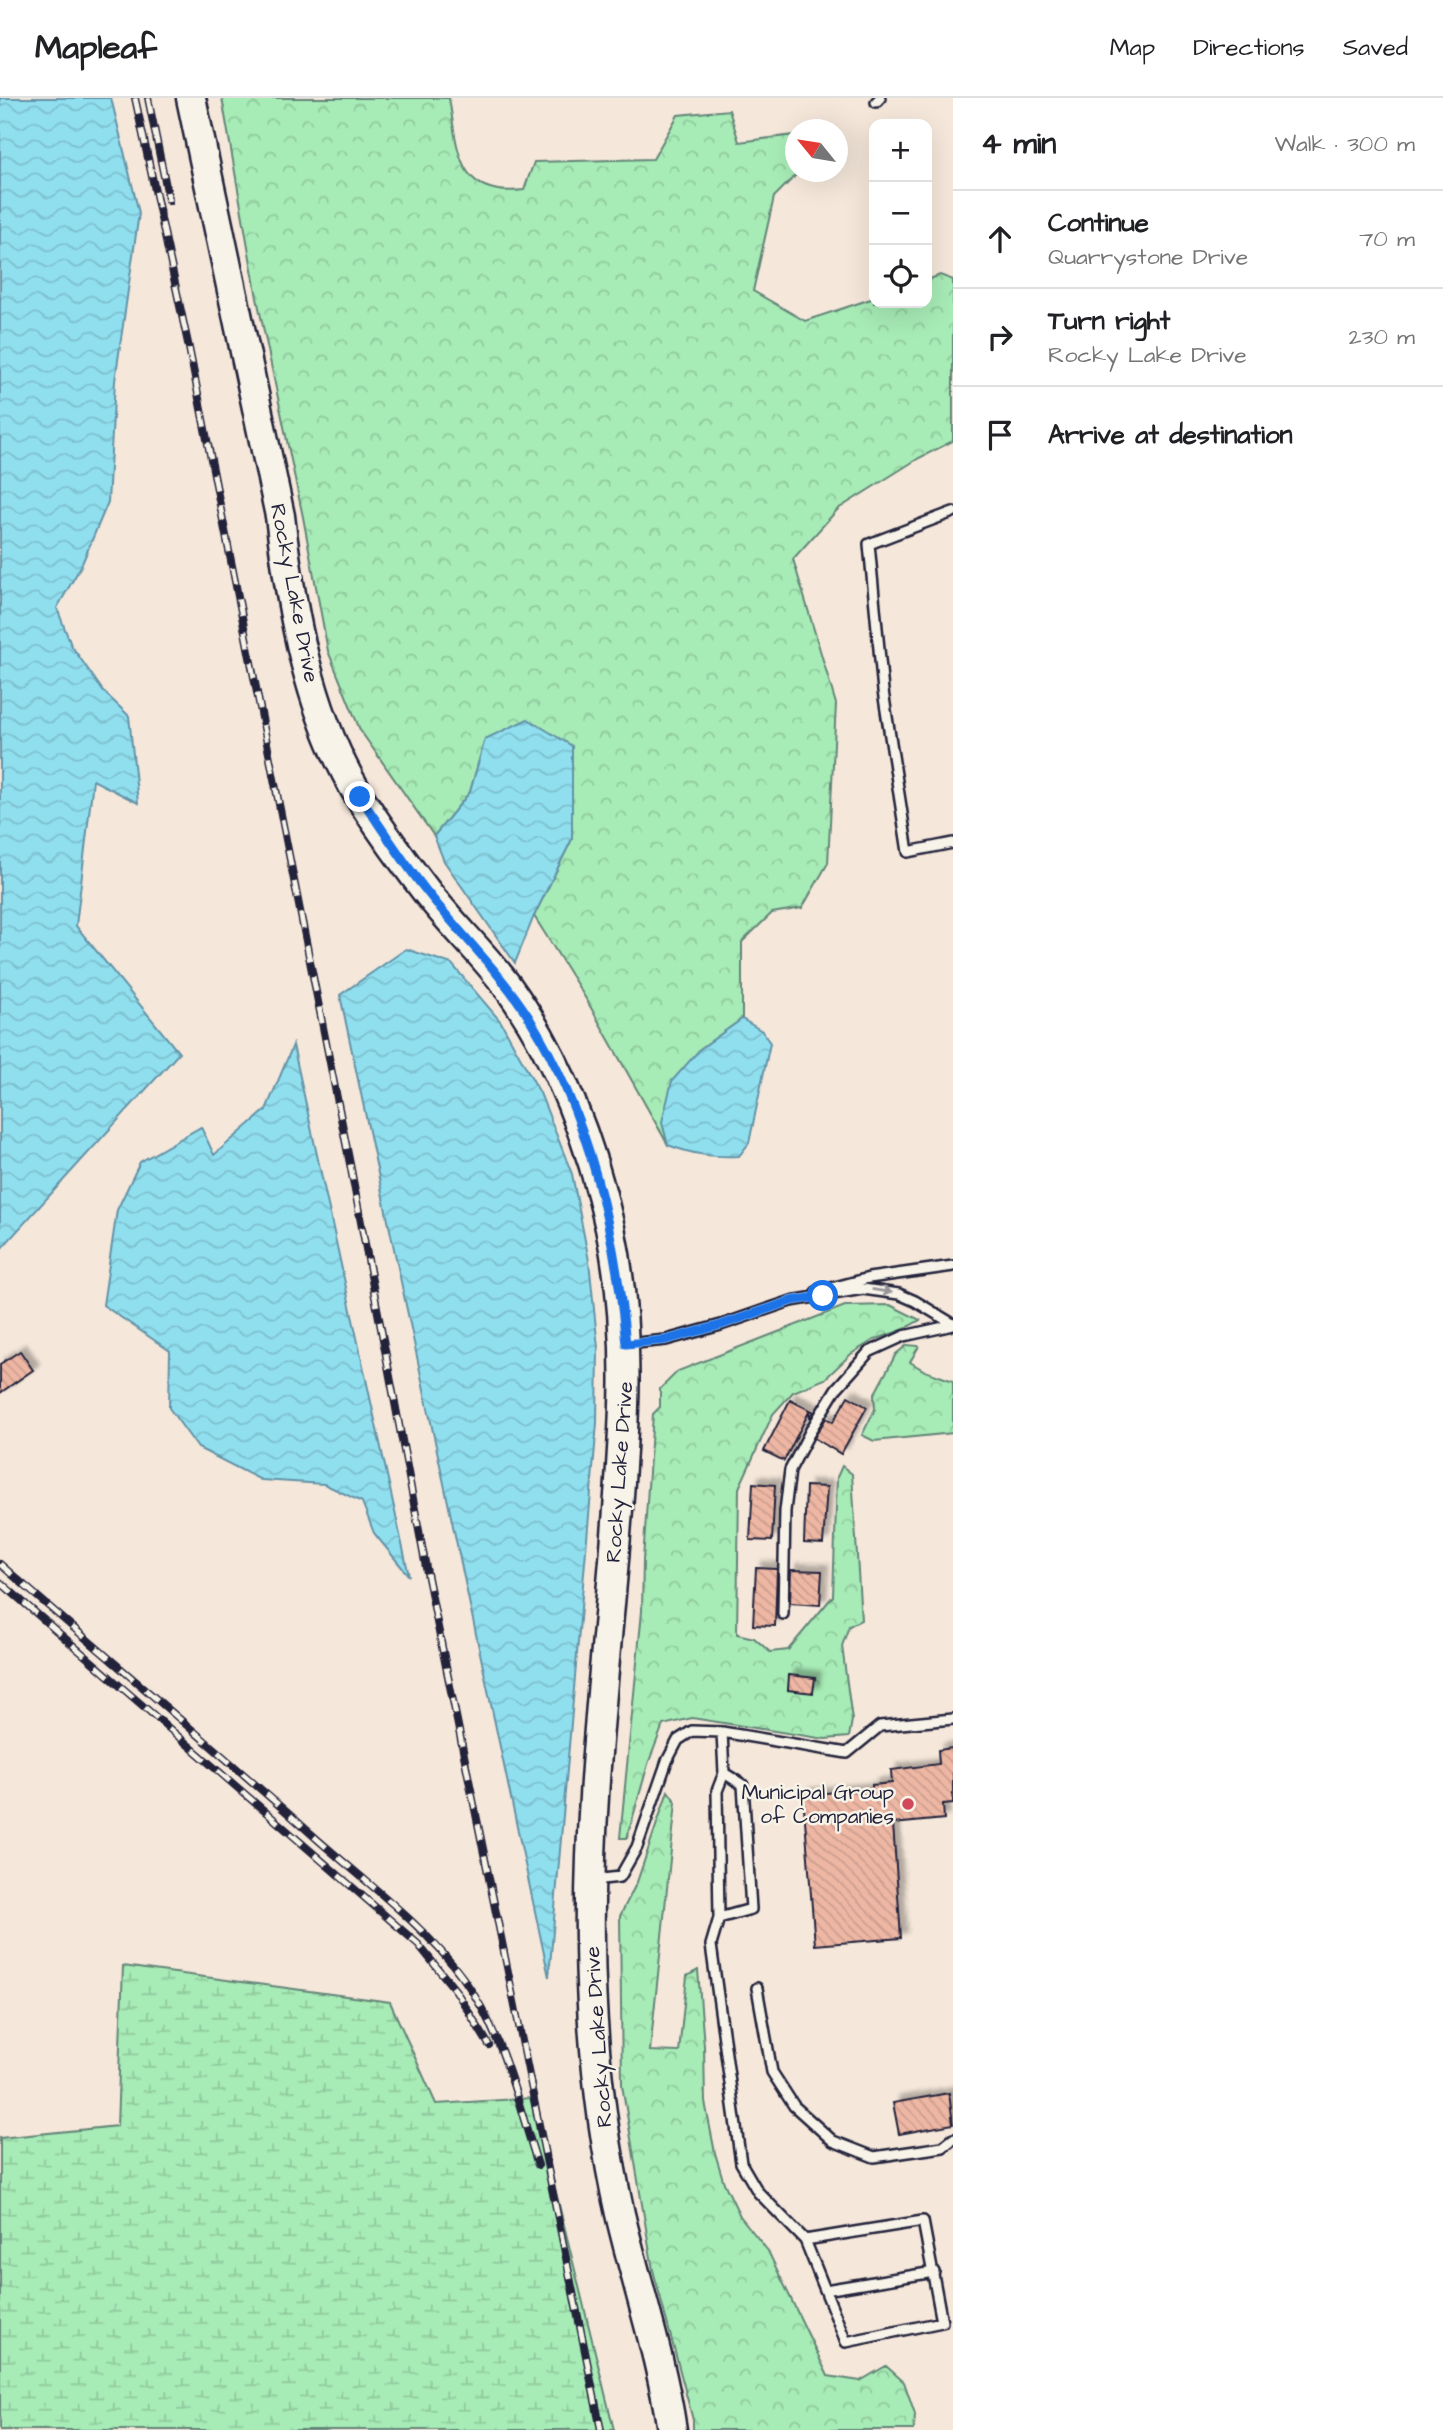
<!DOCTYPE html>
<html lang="en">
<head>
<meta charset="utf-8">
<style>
  body { margin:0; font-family:"Architects Daughter",sans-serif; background:#f6f6f6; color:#202124 }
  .controls { position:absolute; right:21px; top:21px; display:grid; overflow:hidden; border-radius:14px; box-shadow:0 7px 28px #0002 }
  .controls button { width:63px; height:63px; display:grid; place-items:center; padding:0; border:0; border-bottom:2px solid #e0e0e0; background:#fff; color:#202124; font:35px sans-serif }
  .compass { position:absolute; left:785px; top:21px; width:63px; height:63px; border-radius:50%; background:#fff; box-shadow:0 7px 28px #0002; rotate:300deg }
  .stop { position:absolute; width:21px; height:21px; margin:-16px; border:5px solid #1a73e8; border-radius:50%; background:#fff }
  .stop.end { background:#1a73e8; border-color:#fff; box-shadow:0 2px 7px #0008 }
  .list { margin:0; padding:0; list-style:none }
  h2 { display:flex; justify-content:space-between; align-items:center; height:91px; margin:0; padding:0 28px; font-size:30px }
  h2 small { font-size:23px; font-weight:400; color:#757577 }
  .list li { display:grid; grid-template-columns:46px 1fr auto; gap:21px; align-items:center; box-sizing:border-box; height:98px; padding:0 28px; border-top:2px solid #e0e0e0 }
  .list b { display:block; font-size:26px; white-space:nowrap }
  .list p { margin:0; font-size:23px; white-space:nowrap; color:#757577 }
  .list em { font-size:23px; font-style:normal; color:#757577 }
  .icon { flex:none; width:38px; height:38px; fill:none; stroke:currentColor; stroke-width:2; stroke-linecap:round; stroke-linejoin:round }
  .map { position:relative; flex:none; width:953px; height:2332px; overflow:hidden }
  header { display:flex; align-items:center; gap:42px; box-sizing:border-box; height:98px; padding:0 35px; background:#fff; border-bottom:2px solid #e0e0e0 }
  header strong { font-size:33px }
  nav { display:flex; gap:38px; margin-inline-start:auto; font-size:24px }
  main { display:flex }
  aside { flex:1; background:#fff }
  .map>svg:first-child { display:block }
</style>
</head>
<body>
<header>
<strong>Mapleaf</strong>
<nav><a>Map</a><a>Directions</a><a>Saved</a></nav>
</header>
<main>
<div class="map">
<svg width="953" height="2332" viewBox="0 0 953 2332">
  <defs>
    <pattern id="forest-crowns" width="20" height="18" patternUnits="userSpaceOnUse" patternTransform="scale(1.75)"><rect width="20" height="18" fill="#a7ebb6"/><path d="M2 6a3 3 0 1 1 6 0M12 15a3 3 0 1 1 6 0" fill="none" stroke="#8fc99d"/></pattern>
    <pattern id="wetland-marsh" width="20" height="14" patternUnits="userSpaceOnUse" patternTransform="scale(1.75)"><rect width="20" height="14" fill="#a7ebb6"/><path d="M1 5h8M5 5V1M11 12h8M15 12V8" fill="none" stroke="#8fc99d"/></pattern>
    <pattern id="water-waves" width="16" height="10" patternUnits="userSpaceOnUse" patternTransform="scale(1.75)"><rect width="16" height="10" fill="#90dfef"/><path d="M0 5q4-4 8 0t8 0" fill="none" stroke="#7cbfce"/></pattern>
    <pattern id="building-back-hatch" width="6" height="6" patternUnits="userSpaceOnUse" patternTransform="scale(1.75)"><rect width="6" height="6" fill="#eeb7a4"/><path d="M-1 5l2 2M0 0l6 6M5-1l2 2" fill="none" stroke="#cc9d8e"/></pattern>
    <filter id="shadow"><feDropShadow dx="6" dy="-6" stdDeviation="2" flood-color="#0004"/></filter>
  </defs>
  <rect width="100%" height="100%" fill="#f5e7da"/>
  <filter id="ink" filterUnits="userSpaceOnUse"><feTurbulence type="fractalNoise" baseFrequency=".0143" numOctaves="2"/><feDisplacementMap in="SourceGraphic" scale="14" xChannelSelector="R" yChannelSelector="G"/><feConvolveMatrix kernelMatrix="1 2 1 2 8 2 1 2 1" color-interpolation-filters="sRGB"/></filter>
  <g filter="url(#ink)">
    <!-- forest -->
    <path fill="url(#forest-crowns)" stroke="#648678" stroke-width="2" d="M222 0H449C458 52 456 100 524 92L534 64 653 61 678 17 729 12 739 44 795 37 796 74H799L774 99 753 193 805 223 874 200V205H927V182L940 177 953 182V343L919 360 838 411 793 461 836 606 828 765 802 810 772 815 742 844V921L700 951 662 1024 668 1047 586 901 534 818 572 741 485 641 470 694 434 738 360 632 328 553 303 419 257 200Z
      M890 1207 920 1222 902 1232 874 1242 851 1256 825 1281 793 1294 773 1316 739 1390 737 1536 754 1540 770 1554 788 1552 833 1498 837 1379 842 1368 852 1376 861 1522 849 1528 842 1548 852 1622 849 1639 825 1641 692 1620 663 1627 648 1666 627 1740H620L642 1513 643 1462 653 1316 660 1309V1291L678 1273 845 1208Z
      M907 1247 919 1248 910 1264 925 1273 953 1283V1335L874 1343 862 1337 875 1311 874 1297 896 1256Z
      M668 1693 676 1704 650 1953 679 1954 687 1878 698 1872 704 1948 705 2004 715 2055 724 2085 740 2118 768 2153 828 2278 860 2283 886 2268 904 2284 915 2316 914 2332H693V2322L653 2172 622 1987 620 1818 637 1784Z"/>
    <!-- wetland -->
    <path fill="url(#wetland-marsh)" stroke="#648678" stroke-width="2" d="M123 1868 390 1904 436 2006 533 2000 614 2332H0V2040L117 2028Z"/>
    <!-- water -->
    <path fill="url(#water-waves)" stroke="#6493a7" stroke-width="2" d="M0 0H111L139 115 115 283 108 404 81 468 57 510 71 547 103 593 129 618 138 705 93 682 76 828 179 955 0 1152Z
      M528 621 572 648V741L534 818 515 865 444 763 434 738 470 694 485 641Z
      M406 851 452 866 501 924 540 995 572 1076 589 1163 598 1250 597 1325 549 1879 340 897Z
      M742 921 762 933 770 945 749 1045 739 1058C712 1059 694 1057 668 1047L662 1024 672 983 700 951Z
      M293 947 409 1478 374 1435 362 1404 324 1386 261 1382 198 1350 169 1310 170 1253 103 1207 117 1112 140 1064 201 1029 214 1057 266 1012Z"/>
    <!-- building -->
    <path fill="url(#building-back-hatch)" stroke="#22223b" stroke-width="2" filter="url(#shadow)" d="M20 1253 33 1272 0 1295V1266Z
      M848 1298 867 1309 841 1356 814 1340 826 1320 833 1324Z
      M790 1302 814 1314 810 1321V1312L784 1363 764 1353Z
      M753 1385 775 1387 772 1443 750 1442Z
      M806 1388 827 1389 823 1446 804 1445Z
      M756 1470 777 1471 775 1528 753 1527Z
      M791 1472 822 1473 820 1507 790 1505Z
      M789 1577 815 1580 813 1595 788 1592Z
      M953 1650V1705L943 1706 944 1721 893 1726 901 1840 815 1847 803 1697 872 1691V1687L892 1685 891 1672 939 1666 938 1652Z
      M949 1995 953 2026 899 2036 893 2005Z"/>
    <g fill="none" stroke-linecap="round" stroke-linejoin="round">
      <defs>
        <path id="service" d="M876 4 880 0
          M953 414 869 446 883 593 908 754 953 745
          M816 1194 869 1180 953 1168
          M627 1246 666 1242 721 1227 791 1203 863 1191 899 1196 915 1203 953 1226
          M783 1516 785 1413 790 1372 812 1330 836 1291 869 1254 904 1238 953 1227
          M722 1634 724 1675 717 1693 719 1820 711 1847 741 2065 758 2094 805 2142 846 2244 942 2224 923 2123 805 2142
          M594 1782 620 1779 637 1749 667 1663 678 1642 692 1633 722 1634 847 1655 880 1628 953 1621
          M719 1820 751 1811 743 1687 724 1675
          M757 1890 772 1974 794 2008 833 2043 874 2059 943 2049 953 2041
          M825 2192 934 2174"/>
        <path id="primary" d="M191 0 280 418C291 513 309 615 359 698 378 729 401 760 423 789 449 824 482 854 508 889 558 958 592 1047 610 1130 634 1241 623 1349 614 1462 603 1589 588 1717 590 1845 591 1936 600 2027 620 2116 637 2188 661 2259 672 2332"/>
      </defs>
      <!-- service casing -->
      <use href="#service" stroke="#22223b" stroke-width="14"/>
      <!-- primary casing -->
      <use href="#primary" stroke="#22223b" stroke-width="33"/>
      <!-- service -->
      <use href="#service" stroke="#f7f3e8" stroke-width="9"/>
      <!-- primary -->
      <use href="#primary" stroke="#f7f3e8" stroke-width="28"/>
      <defs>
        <path id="rail" d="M135 0 189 250 350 1066 427 1475 601 2332
          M148 0 169 103
          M0 1466C105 1558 213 1648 317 1741 367 1785 424 1827 463 1880 503 1935 517 2003 538 2067
          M0 1484 418 1846 456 1893 489 1947"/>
      </defs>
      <!-- rail casing -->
      <use href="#rail" stroke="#22223b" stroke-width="8"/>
      <!-- rail -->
      <use href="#rail" stroke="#f7f3e8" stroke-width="5" stroke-dasharray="16" stroke-linecap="butt"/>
    </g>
    <!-- one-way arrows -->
    <defs><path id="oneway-solid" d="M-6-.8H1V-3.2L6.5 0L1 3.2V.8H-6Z" transform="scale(1.75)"/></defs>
    <use fill="#97959a" href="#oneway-solid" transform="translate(882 1193) rotate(9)"/>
  </g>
  <g fill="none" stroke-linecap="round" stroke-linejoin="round" filter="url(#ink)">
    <!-- route -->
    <path stroke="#1a73e8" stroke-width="9" d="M360 699C381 729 401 761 424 790 458 834 498 871 528 918 589 1016 615 1132 626 1246L666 1242 721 1227 791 1203 823 1198"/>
  </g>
  <!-- markers -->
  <circle fill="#d1495b" stroke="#f7f3e8" stroke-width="2.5" cx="908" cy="1706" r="7"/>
  <g text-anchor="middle" stroke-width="5" stroke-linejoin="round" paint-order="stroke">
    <!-- street labels -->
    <g font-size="21" fill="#22223b" stroke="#f7f3e8">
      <text transform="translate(295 495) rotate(79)" y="7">Rocky Lake Drive</text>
      <text transform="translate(619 1374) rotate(-86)" y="7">Rocky Lake Drive</text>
      <text transform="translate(598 1939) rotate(-94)" y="7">Rocky Lake Drive</text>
    </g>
    <!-- poi labels -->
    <g font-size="21" fill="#22223b" stroke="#f7f3e8" text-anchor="end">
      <text x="894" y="1701">Municipal Group<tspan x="894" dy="24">of Companies</tspan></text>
    </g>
  </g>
</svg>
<div class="controls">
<button>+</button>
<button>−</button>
<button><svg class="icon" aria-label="locate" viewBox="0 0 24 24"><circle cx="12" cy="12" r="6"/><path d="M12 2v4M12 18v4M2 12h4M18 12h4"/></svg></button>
</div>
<svg class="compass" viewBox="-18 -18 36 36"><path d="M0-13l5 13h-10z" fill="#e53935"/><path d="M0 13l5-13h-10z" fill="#757577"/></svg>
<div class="stop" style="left:823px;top:1198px"></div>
<div class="stop end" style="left:360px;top:699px"></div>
</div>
<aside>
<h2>4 min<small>Walk · 300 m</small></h2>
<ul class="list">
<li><svg class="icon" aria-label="ahead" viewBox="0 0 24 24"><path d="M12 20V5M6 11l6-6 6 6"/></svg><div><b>Continue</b><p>Quarrystone Drive</p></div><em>70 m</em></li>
<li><svg class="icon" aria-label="right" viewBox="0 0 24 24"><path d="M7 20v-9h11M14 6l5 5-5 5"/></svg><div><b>Turn right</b><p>Rocky Lake Drive</p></div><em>230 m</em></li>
<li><svg class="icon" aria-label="arrive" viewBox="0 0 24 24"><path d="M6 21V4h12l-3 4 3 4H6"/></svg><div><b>Arrive at destination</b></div></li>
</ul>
</aside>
</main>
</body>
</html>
